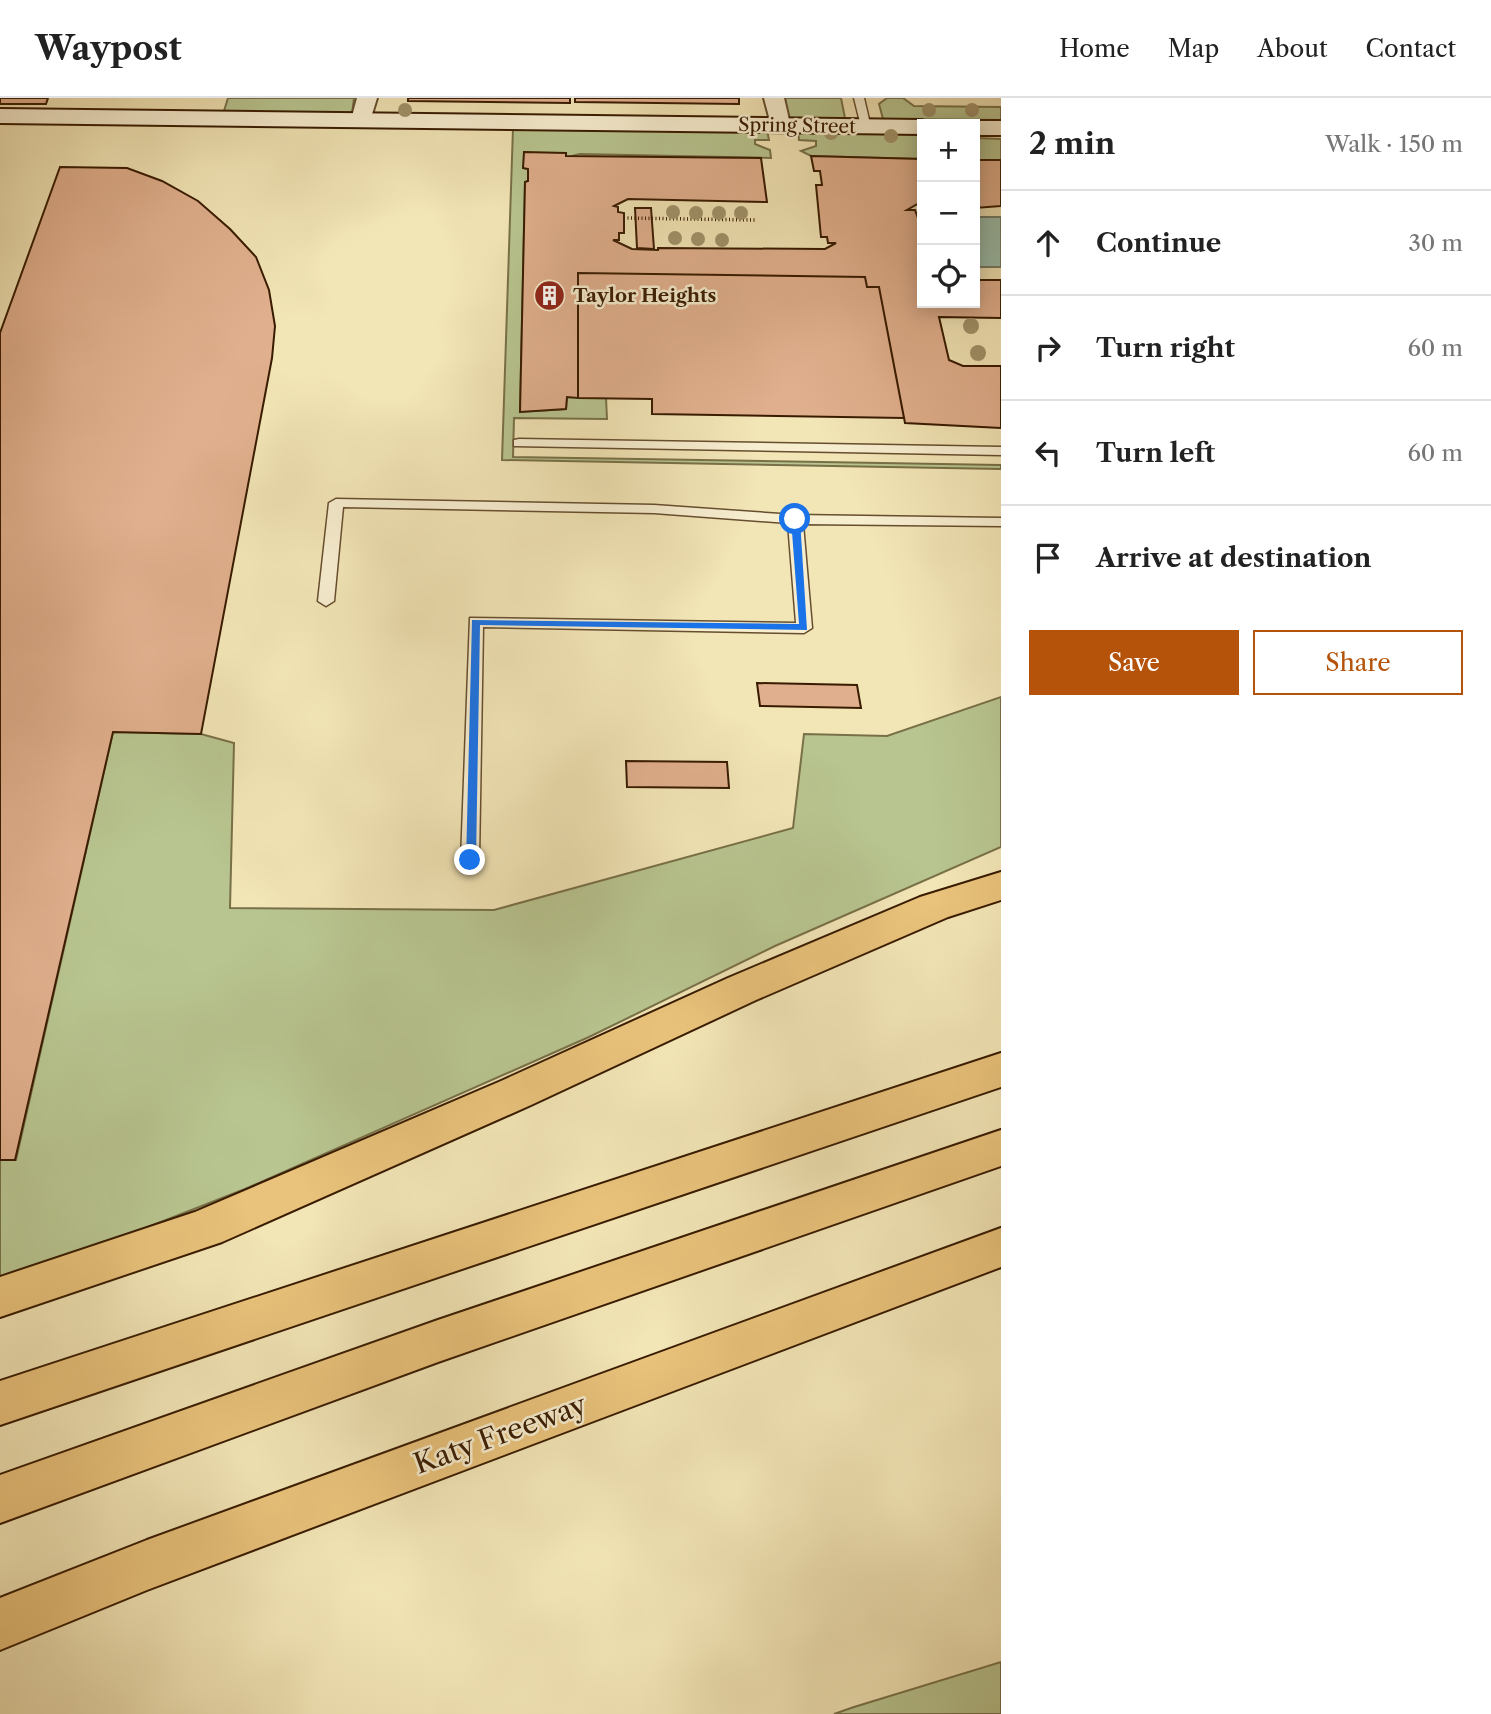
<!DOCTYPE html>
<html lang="en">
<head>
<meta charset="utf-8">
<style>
  body { margin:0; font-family:"Libre Caslon Text",serif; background:#f2f2f2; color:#222 }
  .controls { position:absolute; right:21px; top:21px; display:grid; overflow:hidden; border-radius:0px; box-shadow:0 4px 18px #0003 }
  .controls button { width:63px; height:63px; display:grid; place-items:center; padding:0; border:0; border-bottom:2px solid #e0e0e0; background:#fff; color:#222; font:35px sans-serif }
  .stop { position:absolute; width:21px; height:21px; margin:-16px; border:5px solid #1a73e8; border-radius:50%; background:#fff }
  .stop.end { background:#1a73e8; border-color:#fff; box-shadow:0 2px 7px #0008 }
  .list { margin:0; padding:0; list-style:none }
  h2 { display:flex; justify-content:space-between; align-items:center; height:91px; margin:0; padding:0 28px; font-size:30px }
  h2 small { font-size:23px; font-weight:400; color:#767676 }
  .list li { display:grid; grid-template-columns:46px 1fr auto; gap:21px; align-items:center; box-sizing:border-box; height:105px; padding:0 28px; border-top:2px solid #e0e0e0 }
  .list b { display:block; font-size:26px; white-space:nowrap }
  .list em { font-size:23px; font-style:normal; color:#767676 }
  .actions { display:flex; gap:14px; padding:21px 28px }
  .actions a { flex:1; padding:16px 0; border:2px solid #b45309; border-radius:0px; text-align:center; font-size:24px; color:#b45309 }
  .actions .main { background:#b45309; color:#fff }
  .icon { flex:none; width:38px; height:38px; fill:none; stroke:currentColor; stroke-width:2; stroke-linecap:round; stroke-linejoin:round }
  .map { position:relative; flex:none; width:1001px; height:1616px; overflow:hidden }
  header { display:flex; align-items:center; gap:42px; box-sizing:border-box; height:98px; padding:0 35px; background:#fff; border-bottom:2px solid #e0e0e0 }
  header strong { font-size:33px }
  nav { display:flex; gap:38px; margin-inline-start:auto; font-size:24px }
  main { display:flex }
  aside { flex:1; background:#fff }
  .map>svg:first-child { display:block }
</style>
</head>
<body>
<header>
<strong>Waypost</strong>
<nav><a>Home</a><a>Map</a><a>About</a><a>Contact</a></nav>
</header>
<main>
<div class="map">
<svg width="1001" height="1616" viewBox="0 0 1001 1616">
  <rect width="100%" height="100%" fill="#f2e5b6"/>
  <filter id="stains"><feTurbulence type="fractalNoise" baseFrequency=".00286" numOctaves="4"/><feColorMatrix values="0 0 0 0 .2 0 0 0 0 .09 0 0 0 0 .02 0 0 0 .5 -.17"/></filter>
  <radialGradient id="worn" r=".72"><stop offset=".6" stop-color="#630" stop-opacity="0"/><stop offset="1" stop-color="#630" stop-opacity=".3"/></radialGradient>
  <!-- green -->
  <path fill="#b8c590" stroke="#787048" stroke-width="2" d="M228 0H354L352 16 224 13Z
    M785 0H841L845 20H788Z
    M887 0H903L914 8 1001 9V22L883 21 879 6Z
    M513 30 767 32 769 42H755V46L770 52 771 60 580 56 523 70 528 71V83L525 84 520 314 566 311 567 299 606 300 607 321 514 320 513 359 1001 367V371L502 362Z
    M798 32 922 37V61L811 58 801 53 816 48V43L799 42Z
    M975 40 1001 41V62H975Z
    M1001 599V749L775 848 589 939 245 1091 0 1187V1062H16L113 634 201 636 234 645 230 810 494 812 793 730 804 636 887 638Z
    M1001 1564V1616H834L854 1609Z"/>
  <!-- water -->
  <path fill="#9bbfac" stroke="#737d67" stroke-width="2" d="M975 119H1001V169H975Z"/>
  <!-- building -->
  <path fill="#e0af8d" stroke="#381b00" stroke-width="2" d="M0 0H48L46 6H0Z
    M408 0H570V5L408 3Z
    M575 0H739V6L575 4Z
    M524 54 566 55V58L761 60 767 104 628 101 614 108 618 109V114L624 115V135H619V142H613L632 151 658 152V150L825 151 836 145H828L827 139H821L816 87H822L820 73H814L811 58 922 61V107L921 104 907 112H915L922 131V137H919L922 143V205H975V182H1001V220L939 219 949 262 963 268H1001V330L905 325 879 189H867L865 179 578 175V300L567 299 566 311 520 314 525 84 528 83V71L523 70Z
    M975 62H1001V108L975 110Z
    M60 69 127 70 162 83 198 103 230 131 256 159 269 192 275 228 272 260 201 636 113 634 15 1062H0V235Z
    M635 110H651L654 151 637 150Z
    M578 175 865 179 867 189H879L904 320 652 316V301L578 300Z
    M757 585 857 587 861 610 760 608Z
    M626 663 727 664 729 690 627 689Z"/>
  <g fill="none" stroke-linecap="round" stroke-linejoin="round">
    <defs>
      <path id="lane" d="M854 0H864L871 30 861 28Z
        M519 341 1001 349V357L514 348V342Z
        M336 401 654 407 795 417 1001 420V428L803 426 812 530 804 535 483 529 479 762 470 768 461 762 470 520 796 525 788 425 654 415 343 409 334 503 326 508 318 503 329 405Z"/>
      <path id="street" d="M357 0H377L369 26 362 28 351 22Z
        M764 0H784L790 26 786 30H772Z"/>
      <path id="secondary" d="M0 11 922 22 932 26H922V36L0 25Z
        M975 23H1001V37H975V26H965Z"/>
      <path id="highway" d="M1001 774V802L948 819 756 902 531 1007 222 1144 0 1219V1179L195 1114 501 983 728 880 920 799Z
        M1001 955V989L0 1327V1283Z
        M1001 1032V1068L438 1264 0 1425V1377L438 1222Z
        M1001 1130V1169L147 1492 0 1552V1500L147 1442Z"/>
    </defs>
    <!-- lane casing -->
    <use href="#lane" stroke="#664e2e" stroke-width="3"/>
    <!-- street casing -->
    <use href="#street" stroke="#664e2e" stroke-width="4"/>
    <!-- secondary casing -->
    <use href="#secondary" stroke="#381b00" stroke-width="4"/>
    <!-- highway casing -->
    <use href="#highway" stroke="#381b00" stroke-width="4"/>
    <!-- path -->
    <path stroke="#381b00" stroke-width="3.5" stroke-dasharray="1 2.5" stroke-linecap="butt" d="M624 120 755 122"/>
    <!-- lane -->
    <use href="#lane" fill="#f7eed0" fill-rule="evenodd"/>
    <!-- street -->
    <use href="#street" fill="#f7eed0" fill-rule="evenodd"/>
    <!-- secondary -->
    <use href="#secondary" fill="#f7eed0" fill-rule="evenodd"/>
    <!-- highway -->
    <use href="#highway" fill="#e9c27b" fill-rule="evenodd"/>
  </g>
  <!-- trees -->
  <g fill="#a1926a">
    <circle cx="405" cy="12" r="7"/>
    <circle cx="929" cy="12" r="7"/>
    <circle cx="972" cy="12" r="7"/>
    <circle cx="831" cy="35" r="7"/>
    <circle cx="891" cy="38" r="7"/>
    <circle cx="673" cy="114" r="7"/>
    <circle cx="696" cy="115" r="7"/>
    <circle cx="719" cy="115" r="7"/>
    <circle cx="741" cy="115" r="7"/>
    <circle cx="675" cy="140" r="7"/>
    <circle cx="698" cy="141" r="7"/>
    <circle cx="722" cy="142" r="7"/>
    <circle cx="971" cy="228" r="8"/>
    <circle cx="978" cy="255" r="8"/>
  </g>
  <!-- route -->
  <path fill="#1a73e8" d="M795 418 800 421 807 532 480 527 476 762 466 765 472 522 799 526 791 421Z"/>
  <!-- icons -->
  <defs>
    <symbol id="building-disc" viewBox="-11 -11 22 22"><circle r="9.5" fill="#8f2418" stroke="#f7eed0"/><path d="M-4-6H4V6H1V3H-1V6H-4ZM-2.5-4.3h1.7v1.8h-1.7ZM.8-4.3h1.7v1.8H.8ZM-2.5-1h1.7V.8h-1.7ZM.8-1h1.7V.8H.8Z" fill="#fff"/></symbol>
  </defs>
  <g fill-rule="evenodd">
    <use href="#building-disc" x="532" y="180" width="35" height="35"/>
  </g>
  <g text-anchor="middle" stroke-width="5" stroke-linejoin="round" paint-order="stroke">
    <!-- far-street labels -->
    <g font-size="19" fill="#381b00" stroke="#f7eed0">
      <text transform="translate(797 27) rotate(1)" y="7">Spring Street</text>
    </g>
    <!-- far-poi labels -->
    <g font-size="19" font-weight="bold" fill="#381b00" stroke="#f7eed0" text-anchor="start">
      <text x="573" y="204">Taylor Heights</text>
    </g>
    <!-- near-street labels -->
    <g font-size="28" fill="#381b00" stroke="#f7eed0">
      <text transform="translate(500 1336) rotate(-20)" y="10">Katy Freeway</text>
    </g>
  </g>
  <rect width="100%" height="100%" filter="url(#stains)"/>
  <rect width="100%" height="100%" fill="url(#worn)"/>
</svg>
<div class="controls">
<button>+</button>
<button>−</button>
<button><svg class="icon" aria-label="locate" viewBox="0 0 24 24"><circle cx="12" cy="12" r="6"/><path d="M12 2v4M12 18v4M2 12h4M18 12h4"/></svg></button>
</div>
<div class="stop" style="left:795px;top:421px"></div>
<div class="stop end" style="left:470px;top:762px"></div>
</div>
<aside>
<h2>2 min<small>Walk · 150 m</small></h2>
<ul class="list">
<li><svg class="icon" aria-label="ahead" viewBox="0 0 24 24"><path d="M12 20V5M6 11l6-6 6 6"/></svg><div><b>Continue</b></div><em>30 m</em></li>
<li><svg class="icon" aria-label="right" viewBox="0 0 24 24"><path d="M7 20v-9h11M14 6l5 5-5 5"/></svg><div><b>Turn right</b></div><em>60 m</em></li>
<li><svg class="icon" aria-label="left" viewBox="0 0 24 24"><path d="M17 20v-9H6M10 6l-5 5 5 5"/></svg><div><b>Turn left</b></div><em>60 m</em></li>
<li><svg class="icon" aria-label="arrive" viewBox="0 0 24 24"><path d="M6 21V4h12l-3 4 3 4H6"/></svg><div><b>Arrive at destination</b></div></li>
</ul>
<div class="actions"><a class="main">Save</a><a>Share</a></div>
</aside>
</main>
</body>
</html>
